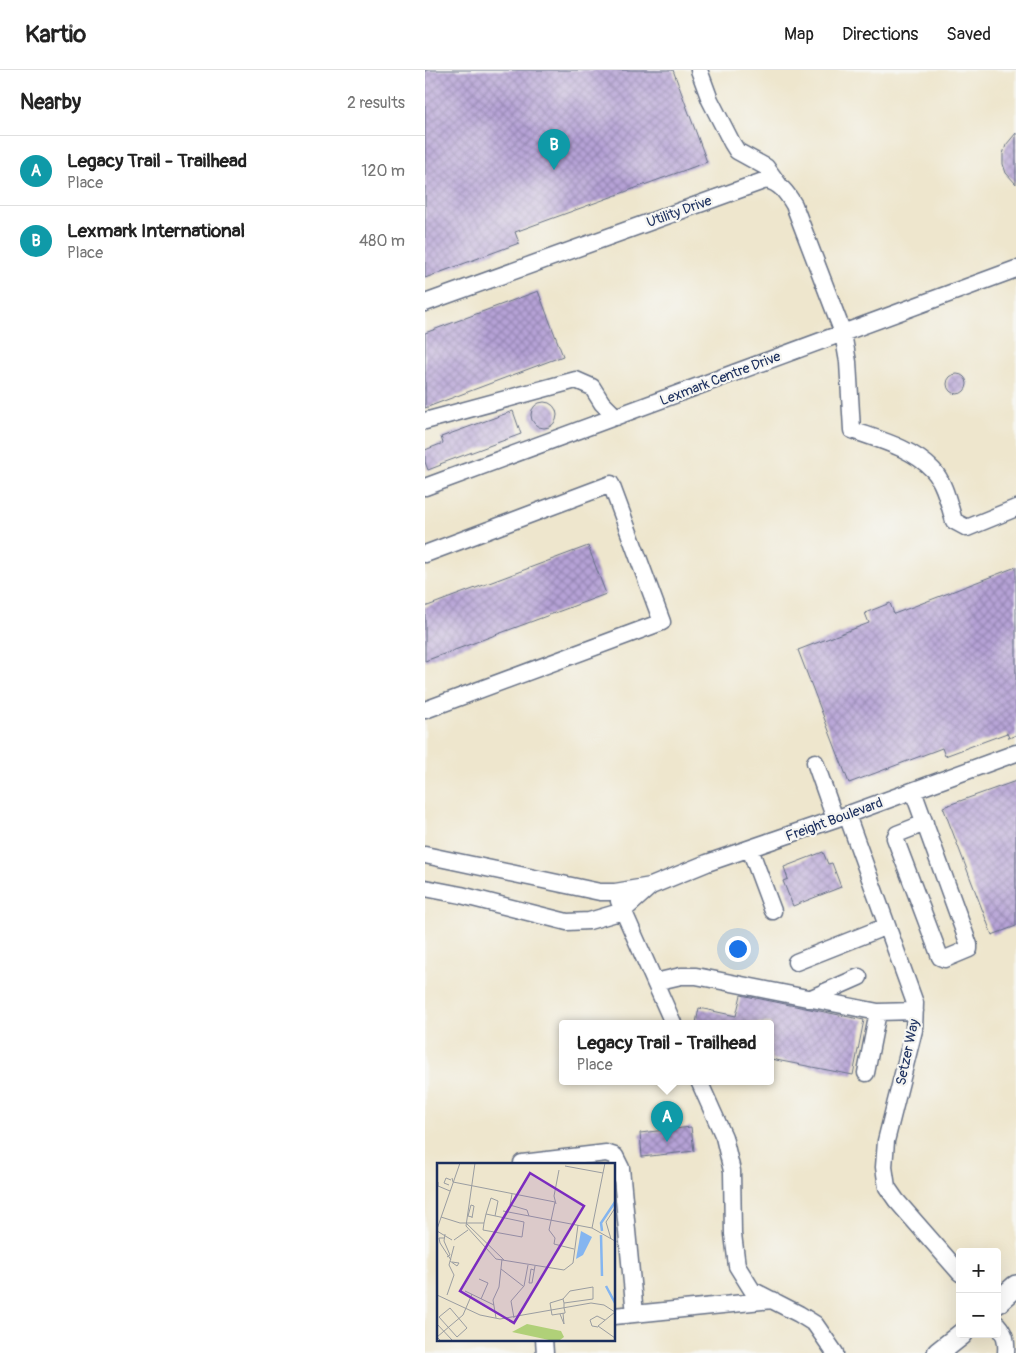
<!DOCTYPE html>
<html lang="en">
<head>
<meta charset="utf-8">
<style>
  body { margin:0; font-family:Pangolin,sans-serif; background:#f6f6f6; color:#222 }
  .controls { position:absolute; right:15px; bottom:15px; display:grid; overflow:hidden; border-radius:5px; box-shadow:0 5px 20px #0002 }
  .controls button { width:45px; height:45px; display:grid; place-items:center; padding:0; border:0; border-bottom:1px solid #e0e0e0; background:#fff; color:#222; font:25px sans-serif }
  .you { position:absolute; left:312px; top:878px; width:18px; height:18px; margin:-12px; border:4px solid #fff; border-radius:50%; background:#1a73e8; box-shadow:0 0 0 8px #1a73e833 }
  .badge { display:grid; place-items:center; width:32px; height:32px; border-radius:50%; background:#2563eb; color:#fff; font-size:16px; font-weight:700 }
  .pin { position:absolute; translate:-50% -41px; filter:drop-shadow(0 1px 2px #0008) }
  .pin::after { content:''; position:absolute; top:26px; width:18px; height:15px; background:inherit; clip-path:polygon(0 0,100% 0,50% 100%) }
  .popup { position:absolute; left:134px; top:950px; width:215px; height:65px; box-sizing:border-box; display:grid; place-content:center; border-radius:5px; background:#fff; filter:drop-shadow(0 1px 4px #0005); font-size:16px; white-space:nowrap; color:#767676 }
  .popup b { font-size:19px; color:#222 }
  .popup::after { content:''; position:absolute; left:50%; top:100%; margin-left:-10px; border:10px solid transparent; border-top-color:#fff }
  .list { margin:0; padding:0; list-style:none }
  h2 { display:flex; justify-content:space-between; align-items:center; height:65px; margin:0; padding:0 20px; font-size:21px }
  h2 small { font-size:16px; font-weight:400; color:#767676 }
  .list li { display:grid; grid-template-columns:32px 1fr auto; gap:15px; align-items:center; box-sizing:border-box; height:70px; padding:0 20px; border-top:1px solid #e0e0e0 }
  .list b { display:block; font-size:19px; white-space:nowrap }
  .list p { margin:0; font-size:16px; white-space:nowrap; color:#767676 }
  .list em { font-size:16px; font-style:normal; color:#767676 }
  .map { position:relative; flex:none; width:591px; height:1283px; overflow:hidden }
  header { display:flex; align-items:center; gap:30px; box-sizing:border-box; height:70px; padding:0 25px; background:#fff; border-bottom:1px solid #e0e0e0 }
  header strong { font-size:24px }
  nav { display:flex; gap:28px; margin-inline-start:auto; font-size:18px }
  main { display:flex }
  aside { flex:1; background:#fff }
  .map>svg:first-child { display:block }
</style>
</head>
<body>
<header>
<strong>Kartio</strong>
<nav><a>Map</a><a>Directions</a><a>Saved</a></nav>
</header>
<main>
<aside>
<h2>Nearby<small>2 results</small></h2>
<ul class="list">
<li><span class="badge" style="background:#0f9aa8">A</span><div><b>Legacy Trail - Trailhead</b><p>Place</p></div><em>120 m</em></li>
<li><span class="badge" style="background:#0f9aa8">B</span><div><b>Lexmark International</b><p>Place</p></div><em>480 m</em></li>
</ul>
</aside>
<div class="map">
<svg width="591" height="1283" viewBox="0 0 591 1283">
  <defs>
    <pattern id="building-cross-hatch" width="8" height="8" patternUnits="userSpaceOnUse" patternTransform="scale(1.25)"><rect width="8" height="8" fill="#b6a2d6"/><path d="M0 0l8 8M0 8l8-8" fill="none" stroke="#9384b1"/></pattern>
  </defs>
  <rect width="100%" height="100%" fill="#f6f6f2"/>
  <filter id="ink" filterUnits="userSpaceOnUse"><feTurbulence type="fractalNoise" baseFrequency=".02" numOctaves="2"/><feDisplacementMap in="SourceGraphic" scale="10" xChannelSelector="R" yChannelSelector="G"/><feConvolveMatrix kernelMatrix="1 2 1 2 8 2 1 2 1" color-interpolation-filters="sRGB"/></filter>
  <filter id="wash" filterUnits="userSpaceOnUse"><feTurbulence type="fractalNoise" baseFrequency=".0096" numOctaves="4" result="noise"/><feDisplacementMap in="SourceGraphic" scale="20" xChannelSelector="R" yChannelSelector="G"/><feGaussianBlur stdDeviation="1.12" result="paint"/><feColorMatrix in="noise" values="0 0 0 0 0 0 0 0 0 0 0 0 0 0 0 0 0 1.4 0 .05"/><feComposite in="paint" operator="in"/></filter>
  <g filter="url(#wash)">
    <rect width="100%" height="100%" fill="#eee6cd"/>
    <g id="blocks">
      <!-- building -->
      <path fill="url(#building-cross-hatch)" d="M0 0H248L282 92 90 162 94 173 0 208Z
        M591 63V114L581 103 578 94V84L581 75Z
        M113 221 138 286 0 338V263Z
        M522 314a10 10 0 1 1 20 0a10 10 0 1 1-20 0Z
        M106 345a13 13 0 1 1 26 0a13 13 0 1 1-26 0Z
        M88 341 96 364 15 394 16 395 3 400 0 392V380L18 373 16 367Z
        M163 476 181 524 0 591V537Z
        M591 497V665L584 668 582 663 520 686 517 678 424 713 373 580 444 553 440 543 465 533 469 544Z
        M591 711V856L567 865 518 737Z
        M398 782 403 794 407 793 416 817 368 836 358 811 363 809 359 797Z
        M316 925 439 950 428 1005 346 989V953H271L274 938 311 946Z
        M266 1057 269 1081 217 1087 215 1063Z"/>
    </g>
  </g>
  <g filter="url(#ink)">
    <use href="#blocks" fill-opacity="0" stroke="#656f85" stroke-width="1"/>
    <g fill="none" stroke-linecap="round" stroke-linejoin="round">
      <defs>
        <path id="minor" d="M274 0 285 30 307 73 312 81 341 97 354 115
          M0 233 341 110C355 113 362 123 369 135L418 263 423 292 427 360C455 370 487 378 508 400 520 413 524 435 529 451L542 458 591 438
          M0 351 151 310 167 317 177 333 191 347
          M0 417 591 199
          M0 484 186 414 237 552 0 640
          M390 692 410 749
          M488 721 544 875V879L520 889 515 887 470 768 472 764 500 753
          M422 745 490 933 489 960 461 1071 459 1097 462 1117 471 1130 535 1203
          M325 779 348 841
          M0 785 175 822H190L226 816 282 793 410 749 591 683
          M0 818 36 825 142 852 164 851 198 841 226 816
          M194 831 248 953
          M371 892 462 856
          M230 912 256 906H271L453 942 490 941
          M384 929 434 907
          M441 1003 453 942
          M274 1011 299 1067 307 1101 308 1164 312 1196 327 1220 374 1244 390 1254 410 1283
          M97 1093 181 1083 190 1086 196 1098 210 1244
          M189 1246 348 1230
          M572 1254C580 1263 582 1271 581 1283
          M119 1269 120 1283"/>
        <path id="major" d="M572 1233 591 1216
          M513 1283 537 1264"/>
      </defs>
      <!-- minor casing -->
      <use href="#minor" stroke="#656f85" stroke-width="19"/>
      <!-- major casing -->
      <use href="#major" stroke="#656f85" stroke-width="24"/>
      <!-- minor -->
      <use href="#minor" stroke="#fff" stroke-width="16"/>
      <!-- major -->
      <use href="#major" stroke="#fff" stroke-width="21"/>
    </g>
  </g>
  <g text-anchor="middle" stroke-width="4.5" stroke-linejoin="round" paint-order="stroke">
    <!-- street labels -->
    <g font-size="14" fill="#1b2f5e" stroke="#f6f6f2">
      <text transform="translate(254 141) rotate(-20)" y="5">Utility Drive</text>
      <text transform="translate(295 308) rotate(-21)" y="5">Lexmark Centre Drive</text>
      <text transform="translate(409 749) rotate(-20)" y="5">Freight Boulevard</text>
      <text transform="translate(482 982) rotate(-78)" y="5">Setzer Way</text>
    </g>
  </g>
  <!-- overview -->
  <g transform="translate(12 1093)">
    <rect width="178" height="178" fill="#eee6cd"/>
    <path d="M90 161 124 168 127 174 123 177H112L75 169Z" fill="#b0d078"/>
    <path d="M144 68 155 74 146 92 139 96Z" fill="#84b5f0"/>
    <path fill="none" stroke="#84b5f0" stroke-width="2.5" d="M165 68 164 60 178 39M164 72 165 113M169 123 178 140"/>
    <path fill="none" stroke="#9a9da1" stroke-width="1" d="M38 0 29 63 59 96 127 107 136 100 141 62M128 3 166 10M15 15 16 19 118 39 112 67 118 75 117 81 137 86M1 19V23L13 28M12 22 7 20 9 15 14 17M75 31 73 42 90 47 92 53M119 41 117 33 122 7M66 48 155 65 178 78M49 51 54 35 61 38 58 53M4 54 23 60H47L49 51 87 59 85 74 46 67 47 60M35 54 31 53 34 42 37 43 35 55M29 60 67 97M155 65 168 0M0 66 23 0M0 68 15 77M8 71 7 78 13 92 10 94M7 75H2L3 80 14 97M174 76 169 59 178 45M17 77 31 67M13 98 20 103 22 100 15 99M64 106 86 123M97 107 94 106 92 120H95L98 103M42 116 51 120 44 136M28 128 57 142M0 132 43 152 63 156 154 140 167 142 178 149M10 132 17 112 12 102 17 83M126 136 127 140V145L128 149V150L115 152 113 140 126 136 133 128 156 124V136L127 140M13 145 30 165 20 174 2 154ZM178 149 161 163 178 175M123 151 127 161 126 150M59 155 56 137 62 124 65 96M77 155 74 138 87 123 91 102M0 161 15 177M161 164 155 163 153 157 160 153 168 157M3 177 0 174 26 152 35 131"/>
    <path fill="#7b2cbf" fill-opacity="0.15" stroke="#7b2cbf" stroke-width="2.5" d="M93 10 147 43 77 160 23 128Z"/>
    <rect width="178" height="178" fill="none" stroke="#1b2f5e" stroke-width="2.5"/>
  </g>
</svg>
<div class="controls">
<button>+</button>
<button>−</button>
</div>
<div class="you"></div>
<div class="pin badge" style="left:242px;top:1072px;background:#0f9aa8">A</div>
<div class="popup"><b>Legacy Trail - Trailhead</b>Place</div>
<div class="pin badge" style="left:129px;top:100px;background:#0f9aa8">B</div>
</div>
</main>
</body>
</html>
